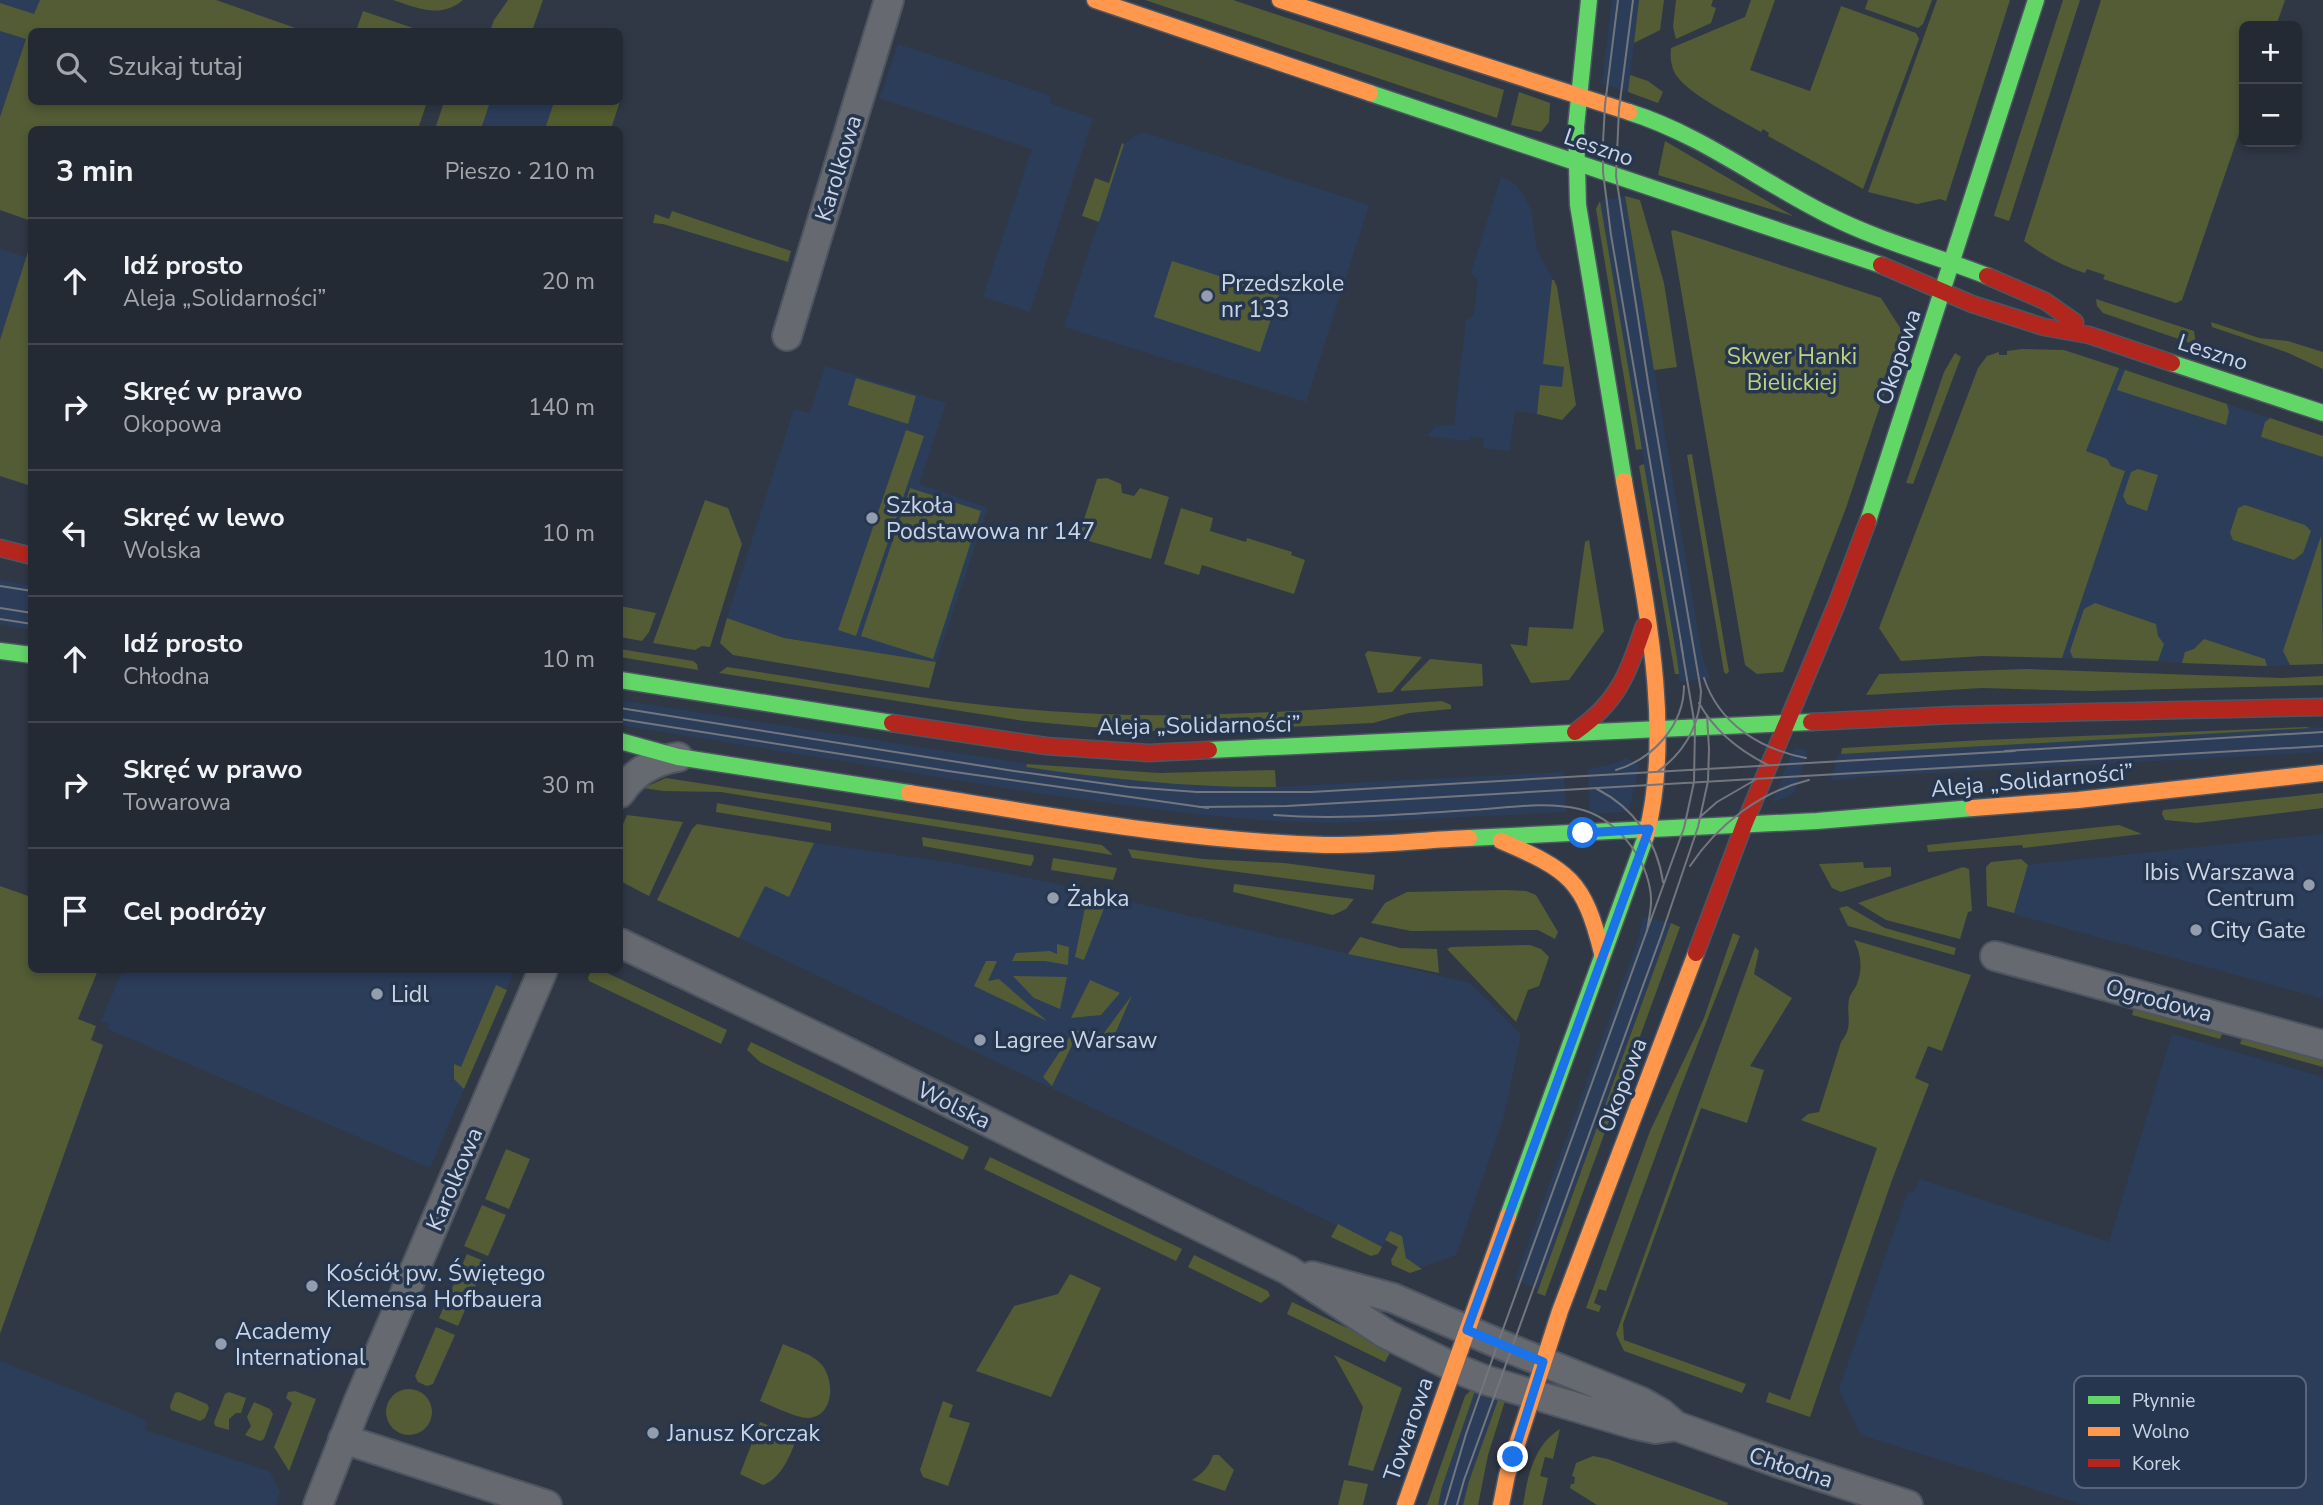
<!DOCTYPE html>
<html lang="pl">
<head>
<meta charset="utf-8">
<style>
  body { margin:0; font-family:"Nunito Sans",sans-serif; background:#2c323c; color:#f1f3f6 }
  .controls { position:absolute; right:21px; top:21px; display:grid; overflow:hidden; border-radius:10px; box-shadow:0 4px 10px #0003 }
  .controls button { width:63px; height:63px; display:grid; place-items:center; padding:0; border:0; border-bottom:2px solid #41464f; background:#242a34; color:#f1f3f6; font:35px sans-serif }
  .stop { position:absolute; width:21px; height:21px; margin:-16px; border:5px solid #1a73e8; border-radius:50%; background:#fff }
  .stop.end { background:#1a73e8; border-color:#fff; box-shadow:0 2px 7px #0008 }
  .list { margin:0; padding:0; list-style:none }
  h2 { display:flex; justify-content:space-between; align-items:center; height:91px; margin:0; padding:0 28px; font-size:30px }
  h2 small { font-size:23px; font-weight:400; color:#a3a7ac }
  .list li { display:grid; grid-template-columns:46px 1fr auto; gap:21px; align-items:center; box-sizing:border-box; height:126px; padding:0 28px; border-top:2px solid #41464f }
  .list b { display:block; font-size:26px; white-space:nowrap }
  .list p { margin:0; font-size:23px; white-space:nowrap; color:#a3a7ac }
  .list em { font-size:23px; font-style:normal; color:#a3a7ac }
  .icon { flex:none; width:38px; height:38px; fill:none; stroke:currentColor; stroke-width:2; stroke-linecap:round; stroke-linejoin:round }
  .map { position:relative; flex:none; width:2323px; height:1505px; overflow:hidden }
  .search { position:absolute; background:#242a34; box-shadow:0 4px 10px #0003; left:28px; top:28px; width:595px; height:77px; display:flex; align-items:center; gap:18px; box-sizing:border-box; padding:0 24px; border-radius:10px; color:#a3a7ac; font-size:26px }
  .panel { position:absolute; background:#242a34; box-shadow:0 4px 10px #0003; left:28px; top:126px; width:595px; height:847px; border-radius:10px }
  .map>svg:first-child { display:block }
</style>
</head>
<body>
<div class="map">
<svg width="2323" height="1505" viewBox="0 0 2323 1505">
  <rect width="100%" height="100%" fill="#303846"/>
  <!-- built -->
  <path fill="#2c3d5a" d="M0 0H40L0 117Z
    M1612 0H1639L1628 92 1602 83Z
    M898 44 1051 96 1049 103 1093 118 1030 312 983 297 1032 149 880 98Z
    M490 102H545L553 105 545 129 481 130Z
    M1139 133H1146L1369 205 1306 402 1064 327 1124 144Z
    M1501 177 1515 184 1525 198 1531 210 1537 252 1554 280 1576 405 1562 420 1548 415 1515 411 1509 451 1483 448 1484 439 1470 437 1469 441 1427 436 1436 426 1454 425 1466 320 1474 315 1478 280 1471 273Z
    M1625 196 1702 655 1710 678 1679 682 1677 657 1600 201Z
    M0 249 27 258 0 340Z
    M825 366 946 403 919 484 988 508 936 662 784 638 727 618 794 409 810 413Z
    M2119 368 2323 436V664L2267 666 2062 658 2125 471 2111 466 2107 459 2086 451Z
    M0 580 31 586V630L0 624Z
    M620 700 1027 764 1026 766 1201 786 1276 787 1564 772 1566 812 1338 823 1274 821 1184 813 1043 794 620 725Z
    M2323 727V752L1863 777 1831 781 1838 754Z
    M1797 748 1808 751 1794 793 1775 802 1773 800 1793 750Z
    M1625 758 1640 764 1629 809 1625 812 1590 814 1588 769 1614 764Z
    M2323 834V999L2014 914 2028 865Z
    M814 843 959 864 1052 883 1470 983 1521 1035 1503 1119 1456 1255 1422 1267 1413 1264 1406 1258 1390 1231 1382 1247 739 938 765 885 789 897Z
    M1643 917 1671 923 1538 1289 1515 1280 1638 940Z
    M123 970H515L430 1168 108 1029 110 1024 101 1021Z
    M2172 1034 2323 1077V1505H2084L1861 1435 1839 1389 1908 1192 1914 1193 1919 1179 2109 1242Z
    M0 1361 135 1415 147 1422 145 1430 270 1472 280 1492 276 1505H0Z
    M1476 1388 1499 1397 1469 1481 1463 1505H1438L1442 1487Z"/>
  <!-- green -->
  <path fill="#535c35" d="M40 0H216L304 31 32 32V102H427L418 129 32 130 31 221 0 210V117L26 39 0 31V3L34 14Z
    M393 0H463C440 19 418 8 393 0Z
    M508 0H543L532 31H490L494 20Z
    M1145 0H1233L1504 90 1497 118Z
    M1639 0H1664L1660 30 1634 43Z
    M1676 0H1713L1711 6 1716 8 1711 23 1676 39 1673 27Z
    M1751 0H1775L1750 70 1810 91 1841 6 1916 33 1919 39 1863 189 1768 136 1769 133 1763 129 1761 132C1739 119 1689 95 1676 75 1671 67 1670 57 1671 48L1745 17Z
    M1868 0H1932L1923 24 1918 28 1865 9Z
    M1937 0H2010L1946 201 1940 199 1917 204 1868 192Z
    M2063 0H2080L2009 221 1994 216 1995 212Z
    M2101 0H2285L2276 26H2244V119L2182 300 2176 303 2103 279 2105 275 2087 269 2085 273C2062 266 2043 255 2024 241Z
    M363 11 422 31H356Z
    M1630 75 1648 81 1663 92 1658 103 1628 92Z
    M1519 92 1550 103 1549 122 1541 132 1511 125Z
    M444 102H490L481 129H435Z
    M1665 141 1793 216 1658 175Z
    M1122 143 1124 144 1099 222 1082 216 1095 178 1109 183Z
    M1625 196 1640 200 1664 283 1677 367 1654 370Z
    M1600 201 1642 449 1636 450 1596 209Z
    M672 211 791 251 788 262 663 224 653 223 655 214 669 219Z
    M1674 230 1881 298 1904 334 1846 508 1783 672 1757 674 1745 665 1671 231Z
    M31 242 32 486H31L0 476V340Z
    M1172 261 1279 295 1260 352 1154 317Z
    M1552 280H1554L1557 287 1576 405 1562 420 1537 414 1540 385 1562 387 1564 367 1543 364Z
    M2096 299 2194 331 2196 345 2103 313 2097 306Z
    M2211 322 2259 338 2288 341 2323 352V369L2286 352 2212 327Z
    M2022 349 2064 350 2119 368 2086 451 2107 459 2111 466 2125 471 2062 658 1983 656 1901 661 1879 628 1978 368 1987 356 1999 352V355H2007V351Z
    M1955 353 1961 357 1913 484 1906 483 1944 372Z
    M2125 370 2227 404 2229 412 2226 425 2117 390Z
    M856 378 916 396 908 424 848 405Z
    M2270 418 2323 436V457L2261 437 2265 422Z
    M906 430 924 436 856 636 838 630Z
    M1692 454 1729 672 1726 674 1724 672 1687 455Z
    M1644 464 1677 658 1679 674H1675L1639 466Z
    M2138 469 2158 475 2147 511 2127 504 2123 496 2131 472Z
    M1107 478 1121 484 1122 493 1134 496 1140 488 1169 497 1151 559 1082 539V526L1097 479Z
    M910 488 981 511 933 659 861 636Z
    M705 500 728 508 742 544 710 647 702 646 695 650 653 643Z
    M2245 505 2305 525 2311 531 2303 553 2294 560 2233 540 2230 533 2238 508Z
    M1181 508 1213 518 1210 531 1246 542 1247 538 1292 552 1291 555 1305 560 1294 594 1202 565 1199 575 1164 564Z
    M2321 536 2323 664 2290 665 2283 651Z
    M1589 540 1604 631 1569 680 1531 683 1510 644 1527 646 1529 627 1573 629 1585 542Z
    M2095 603 2156 624 2158 636 2164 644 2158 661 2073 658 2070 651 2084 609Z
    M620 606 656 613 649 632 642 641 620 637Z
    M727 618 784 638 936 662 929 688 733 655 720 643Z
    M2204 639 2265 659 2267 666 2182 663 2185 652 2194 649Z
    M620 649 693 661 697 664 698 670 620 657Z
    M1368 651 1422 657 1392 692 1378 693 1365 654Z
    M1430 659 1482 664 1483 686 1401 691V689Z
    M727 667C845 685 962 707 1081 713 1201 720 1322 709 1442 701L1451 705V709L1409 713 1373 723 1176 732 1114 729 1024 721 719 673Z
    M2026 669 2281 678 2323 676V685L2091 691 1982 688 1866 695 1879 674Z
    M2306 727 2311 728 1841 754 1842 748 1982 740Z
    M1027 764 1159 773 1275 770 1276 787C1191 788 1109 779 1026 767Z
    M666 778 1102 845 1113 855 721 792 663 791 643 788Z
    M2323 793V808L2197 823 2165 820 2162 814 2163 810Z
    M717 803 831 823V831L716 812Z
    M627 815 683 822 649 896 620 881V831Z
    M697 824 814 843 789 897 765 886 739 938 657 900 692 829Z
    M2119 825 2142 834 2023 848 2022 845 1928 852 1927 845Z
    M922 837 1033 855 1034 859 1031 866 923 846Z
    M1128 849 1203 859 1284 863 1375 875 1373 890 1132 858Z
    M1053 858 1117 868 1113 880 1051 870Z
    M2021 859 2028 865 2014 913 1987 906 1986 867 1991 862Z
    M1863 862 1864 868 1891 867V876L1841 892 1832 888 1819 864Z
    M1963 867 1969 869 1972 911 1968 912 1960 939 1886 920 1858 903Z
    M1234 884 1354 899 1346 909 1333 915 1233 892Z
    M0 886 31 897 32 970H98L78 1019 96 1026 91 1040 103 1045 0 1334Z
    M1505 890 1526 891 1536 895 1558 932 1555 939 1538 930 1411 931 1371 923 1385 903 1407 892Z
    M1088 893 1108 898 1084 960 1075 957Z
    M1847 906 1885 928 1956 948 1954 955 1848 926 1839 908Z
    M1671 923 1680 927 1545 1296 1537 1293Z
    M1733 933 1740 936 1677 1097 1606 1291 1599 1289 1594 1303 1601 1306 1599 1312 1586 1308 1650 1131 1704 1018Z
    M1360 937 1400 948 1437 949 1439 973 1348 954Z
    M1854 940 1971 975 1942 1051 1928 1046 1915 1078 1929 1084 1892 1180 1810 1417 1766 1402 1769 1392 1790 1400 1877 1148 1801 1120 1808 1114 1819 1112 1841 1042C1854 1026 1846 1017 1849 999 1850 994 1855 989 1857 984 1863 968 1861 954 1854 940Z
    M1057 944 1069 947 1068 965 1045 961H1012L1016 953 1050 951 1057 954Z
    M1530 945 1541 949 1549 957 1539 986 1528 990 1516 1022 1447 949 1451 947Z
    M1755 947 1759 951 1754 974 1792 998 1750 1066 1764 1070 1747 1123 1701 1108 1623 1324 1624 1340 1746 1384 1742 1393 1624 1351 1616 1334Z
    M986 961H997L988 981 999 979 1047 1021 974 986Z
    M592 970H601L727 1030 721 1044 589 981 588 977Z
    M1013 976 1067 977 1060 1009 1034 998Z
    M1090 980 1120 993 1101 1015 1071 1018Z
    M496 985 507 990 464 1089 454 1079V1064L461 1067Z
    M1132 995 1108 1050 1077 1035 1052 1086 1043 1077 1074 1030 1104 1033Z
    M2134 1007 2220 1030 2223 1032 2220 1039 2132 1015Z
    M2246 1037 2323 1059V1067L2240 1044 2242 1038Z
    M751 1042 969 1147 963 1160 760 1062 747 1050Z
    M506 1149 530 1159 509 1209 485 1199Z
    M990 1157 1182 1249 1176 1261 984 1169Z
    M482 1205 506 1215 488 1256 464 1246Z
    M1338 1224 1382 1247 1378 1254 1371 1256 1331 1237Z
    M1390 1231 1402 1236 1406 1258 1422 1269 1410 1273 1392 1265 1391 1260 1398 1247 1385 1240Z
    M467 1254 486 1262 458 1326 439 1318Z
    M1194 1255 1268 1291 1270 1296 1261 1303 1188 1267Z
    M1070 1274 1101 1288 1051 1397 976 1371 1014 1306 1058 1294Z
    M1292 1302 1392 1349 1385 1362 1287 1314Z
    M436 1327 455 1335 433 1384 427 1386 418 1382 415 1376Z
    M783 1344C796 1350 813 1354 822 1365 835 1381 834 1417 808 1418 796 1418 772 1406 760 1401Z
    M1334 1355 1402 1388 1373 1471 1348 1465 1363 1407Z
    M1473 1388H1476L1442 1487 1438 1505H1427L1465 1396Z
    M386 1412a23 23 0 1 1 46 0a23 23 0 1 1-46 0Z
    M295 1391 316 1399 289 1471 274 1447 292 1403 286 1398 288 1392Z
    M179 1392 207 1404 209 1408 205 1418 200 1421 171 1410 170 1406 175 1393Z
    M229 1392 246 1398 241 1413H236L229 1419V1430L215 1426 214 1422 225 1394Z
    M1499 1397 1505 1401 1488 1455 1478 1505H1463L1469 1481Z
    M943 1401 953 1405 949 1417 970 1423 948 1486 923 1477 920 1470Z
    M254 1402 270 1409 273 1414 264 1439 260 1441 245 1435 251 1426 247 1417Z
    M760 1422 797 1437C791 1454 782 1478 763 1485L740 1474Z
    M1560 1429 1553 1459 1545 1457 1540 1476 1548 1478 1542 1505H1523C1528 1476 1533 1446 1560 1429Z
    M1213 1455H1219L1234 1470 1225 1491 1192 1480C1203 1473 1209 1467 1213 1455Z
    M1593 1456 1608 1459 1728 1503 1727 1505H1597L1570 1488 1571 1484H1574L1575 1477 1572 1476 1576 1463Z
    M1344 1480 1368 1484 1363 1505H1338Z"/>
  <!-- forest -->
  <path fill="#525c2e" d="M620 98H621L611 129H545L553 105 545 102H620Z"/>
  <g fill="none" stroke-linecap="round" stroke-linejoin="round">
    <defs>
      <path id="street" d="M787 336 889 0
        M620 793C634 772 653 761 678 757
        M620 943 837 1047 1288 1270 1386 1334 1453 1367 1485 1380 1633 1424 1656 1429 1676 1426
        M1995 956 2323 1045
        M1312 1276 1393 1298 1511 1349 1642 1402 1661 1413 1676 1426 1776 1462 1908 1505
        M343 1439 547 1505
        M318 1505 357 1405 543 970"/>
      <path id="fast" d="M1589 0 1576 127 1578 205 1624 481
        M1370 93 1881 265
        M1629 112C1702 135 1760 181 1828 215 1879 241 1934 255 1987 276
        M2172 363 2323 413
        M1868 521 2036 0
        M0 651 32 655
        M620 680 892 723
        M620 741 678 757 909 793
        M1209 750 1811 722
        M1469 838 1817 821 1973 808
        M1508 1216 1646 836"/>
      <path id="slow" d="M1095 0 1370 93
        M1280 0 1629 112
        M1624 481C1643 591 1675 726 1646 836
        M909 793C1047 815 1185 841 1325 845 1373 846 1421 840 1469 838
        M1973 808 2078 800 2323 773
        M1501 841C1569 870 1584 880 1602 953
        M1405 1505 1508 1216
        M1501 1505 1507 1475 1560 1311 1696 953"/>
      <path id="jam" d="M1881 265 1972 304 2044 327 2089 335 2172 363
        M1987 276 2045 301 2075 322
        M0 548 32 556
        M1811 722 1953 715 2323 707
        M892 723 1046 746 1149 753 1209 750
        M1575 732C1619 701 1627 675 1644 626
        M1696 953 1744 825 1837 603 1868 521"/>
    </defs>
    <!-- street casing -->
    <use href="#street" stroke="#4d5561" stroke-width="32"/>
    <!-- fast casing -->
    <use href="#fast" stroke="#4d5561" stroke-width="19"/>
    <!-- slow casing -->
    <use href="#slow" stroke="#4d5561" stroke-width="19"/>
    <!-- jam casing -->
    <use href="#jam" stroke="#4d5561" stroke-width="19"/>
    <!-- street -->
    <use href="#street" stroke="#666970" stroke-width="28"/>
    <!-- fast -->
    <use href="#fast" stroke="#63d668" stroke-width="16"/>
    <!-- slow -->
    <use href="#slow" stroke="#ff974d" stroke-width="16"/>
    <!-- jam -->
    <use href="#jam" stroke="#b3261e" stroke-width="16"/>
    <!-- tram -->
    <path stroke="#73767d" stroke-width="2" d="M1618 0 1605 105 1603 142V172L1611 235 1683 654
      M1633 0 1619 109 1616 176 1649 388 1701 691C1700 726 1685 752 1657 772
      M0 586 32 591
      M0 608 32 613
      M0 619 32 624
      M1704 678C1719 724 1760 749 1806 758
      M1699 703C1715 732 1740 751 1768 765
      M620 708 1014 771 1129 787 1197 792H1311L2015 751
      M620 719 948 771 1208 808
      M2005 751 2323 732
      M1616 770C1653 759 1684 725 1684 686
      M1597 789C1634 808 1657 841 1663 882
      M1199 807 1287 806 2323 746
      M1274 815C1340 820 1406 814 1472 810 1506 808 1545 801 1579 809 1614 817 1644 854 1650 889 1653 903 1649 917 1647 931
      M1700 817 1717 802 1755 780
      M1690 866C1718 824 1760 792 1809 780
      M1445 1505 1466 1434 1498 1343 1684 828 1694 782 1695 726 1681 644
      M1457 1505 1464 1480 1661 936 1698 827 1708 781 1709 749 1707 715"/>
  </g>
  <g fill="none" stroke-linecap="round" stroke-linejoin="round">
    <!-- route -->
    <path stroke="#1a73e8" stroke-width="9" d="M1513 1457 1543 1362 1467 1330 1649 829 1583 833"/>
  </g>
  <!-- markers -->
  <g fill="#949dad" stroke="#27364f" stroke-width="2.5">
    <circle cx="1207" cy="296" r="7"/>
    <circle cx="872" cy="518" r="7"/>
    <circle cx="2309" cy="885" r="7"/>
    <circle cx="1053" cy="898" r="7"/>
    <circle cx="2196" cy="930" r="7"/>
    <circle cx="377" cy="994" r="7"/>
    <circle cx="980" cy="1040" r="7"/>
    <circle cx="312" cy="1286" r="7"/>
    <circle cx="221" cy="1344" r="7"/>
    <circle cx="653" cy="1433" r="7"/>
  </g>
  <g text-anchor="middle" stroke-width="7" stroke-linejoin="round" paint-order="stroke">
    <!-- street labels -->
    <g font-size="23" fill="#cad4e4" stroke="#27364f">
      <text transform="translate(1599 147) rotate(19)" y="8">Leszno</text>
      <text transform="translate(838 168) rotate(-73)" y="8">Karolkowa</text>
      <text transform="translate(2213 352) rotate(18)" y="8">Leszno</text>
      <text transform="translate(1898 357) rotate(-72)" y="8">Okopowa</text>
      <text transform="translate(1199 725) rotate(-1)" y="8">Aleja „Solidarności”</text>
      <text transform="translate(2032 780) rotate(-5)" y="8">Aleja „Solidarności”</text>
      <text transform="translate(2159 1000) rotate(15)" y="8">Ogrodowa</text>
      <text transform="translate(1622 1085) rotate(-69)" y="8">Okopowa</text>
      <text transform="translate(954 1105) rotate(26)" y="8">Wolska</text>
      <text transform="translate(454 1179) rotate(-67)" y="8">Karolkowa</text>
      <text transform="translate(1408 1429) rotate(-71)" y="8">Towarowa</text>
      <text transform="translate(1791 1467) rotate(18)" y="8">Chłodna</text>
    </g>
    <!-- poi labels -->
    <g font-size="23" fill="#cad4e4" stroke="#27364f" text-anchor="start">
      <text x="1221" y="291">Przedszkole<tspan x="1221" dy="26">nr 133</tspan></text>
      <text x="886" y="513">Szkoła<tspan x="886" dy="26">Podstawowa nr 147</tspan></text>
      <text x="2295" y="880" text-anchor="end">Ibis Warszawa<tspan x="2295" dy="26">Centrum</tspan></text>
      <text x="1067" y="906">Żabka</text>
      <text x="2210" y="938">City Gate</text>
      <text x="391" y="1002">Lidl</text>
      <text x="994" y="1048">Lagree Warsaw</text>
      <text x="326" y="1281">Kościół pw. Świętego<tspan x="326" dy="26">Klemensa Hofbauera</tspan></text>
      <text x="235" y="1339">Academy<tspan x="235" dy="26">International</tspan></text>
      <text x="667" y="1441">Janusz Korczak</text>
    </g>
    <!-- park labels -->
    <g font-size="23" fill="#c0d27e" stroke="#27364f">
      <text x="1792" y="364">Skwer Hanki<tspan x="1792" dy="26">Bielickiej</tspan></text>
    </g>
  </g>
  <!-- legend -->
  <rect x="2074" y="1376" width="232" height="112" rx="10" fill="#27364f" stroke="#58657c" stroke-width="2"/>
  <rect x="2088" y="1396" width="32" height="8" fill="#63d668"/>
  <rect x="2088" y="1427" width="32" height="9" fill="#ff974d"/>
  <rect x="2088" y="1459" width="32" height="8" fill="#b3261e"/>
  <g font-size="19" fill="#cad4e4">
    <text x="2132" y="1407">Płynnie</text>
    <text x="2132" y="1438">Wolno</text>
    <text x="2132" y="1470">Korek</text>
  </g>
</svg>
<div class="controls">
<button>+</button>
<button>−</button>
</div>
<div class="stop" style="left:1583px;top:833px"></div>
<div class="stop end" style="left:1513px;top:1457px"></div>
<div class="search"><svg class="icon" aria-label="search" viewBox="0 0 24 24"><circle cx="10" cy="10" r="6"/><path d="M15 15l6 6"/></svg>Szukaj tutaj</div>
<section class="panel">
<h2>3 min<small>Pieszo · 210 m</small></h2>
<ul class="list">
<li><svg class="icon" aria-label="ahead" viewBox="0 0 24 24"><path d="M12 20V5M6 11l6-6 6 6"/></svg><div><b>Idź prosto</b><p>Aleja „Solidarności”</p></div><em>20 m</em></li>
<li><svg class="icon" aria-label="right" viewBox="0 0 24 24"><path d="M7 20v-9h11M14 6l5 5-5 5"/></svg><div><b>Skręć w prawo</b><p>Okopowa</p></div><em>140 m</em></li>
<li><svg class="icon" aria-label="left" viewBox="0 0 24 24"><path d="M17 20v-9H6M10 6l-5 5 5 5"/></svg><div><b>Skręć w lewo</b><p>Wolska</p></div><em>10 m</em></li>
<li><svg class="icon" aria-label="ahead" viewBox="0 0 24 24"><path d="M12 20V5M6 11l6-6 6 6"/></svg><div><b>Idź prosto</b><p>Chłodna</p></div><em>10 m</em></li>
<li><svg class="icon" aria-label="right" viewBox="0 0 24 24"><path d="M7 20v-9h11M14 6l5 5-5 5"/></svg><div><b>Skręć w prawo</b><p>Towarowa</p></div><em>30 m</em></li>
<li><svg class="icon" aria-label="arrive" viewBox="0 0 24 24"><path d="M6 21V4h12l-3 4 3 4H6"/></svg><div><b>Cel podróży</b></div></li>
</ul>
</section>
</div>
</body>
</html>
